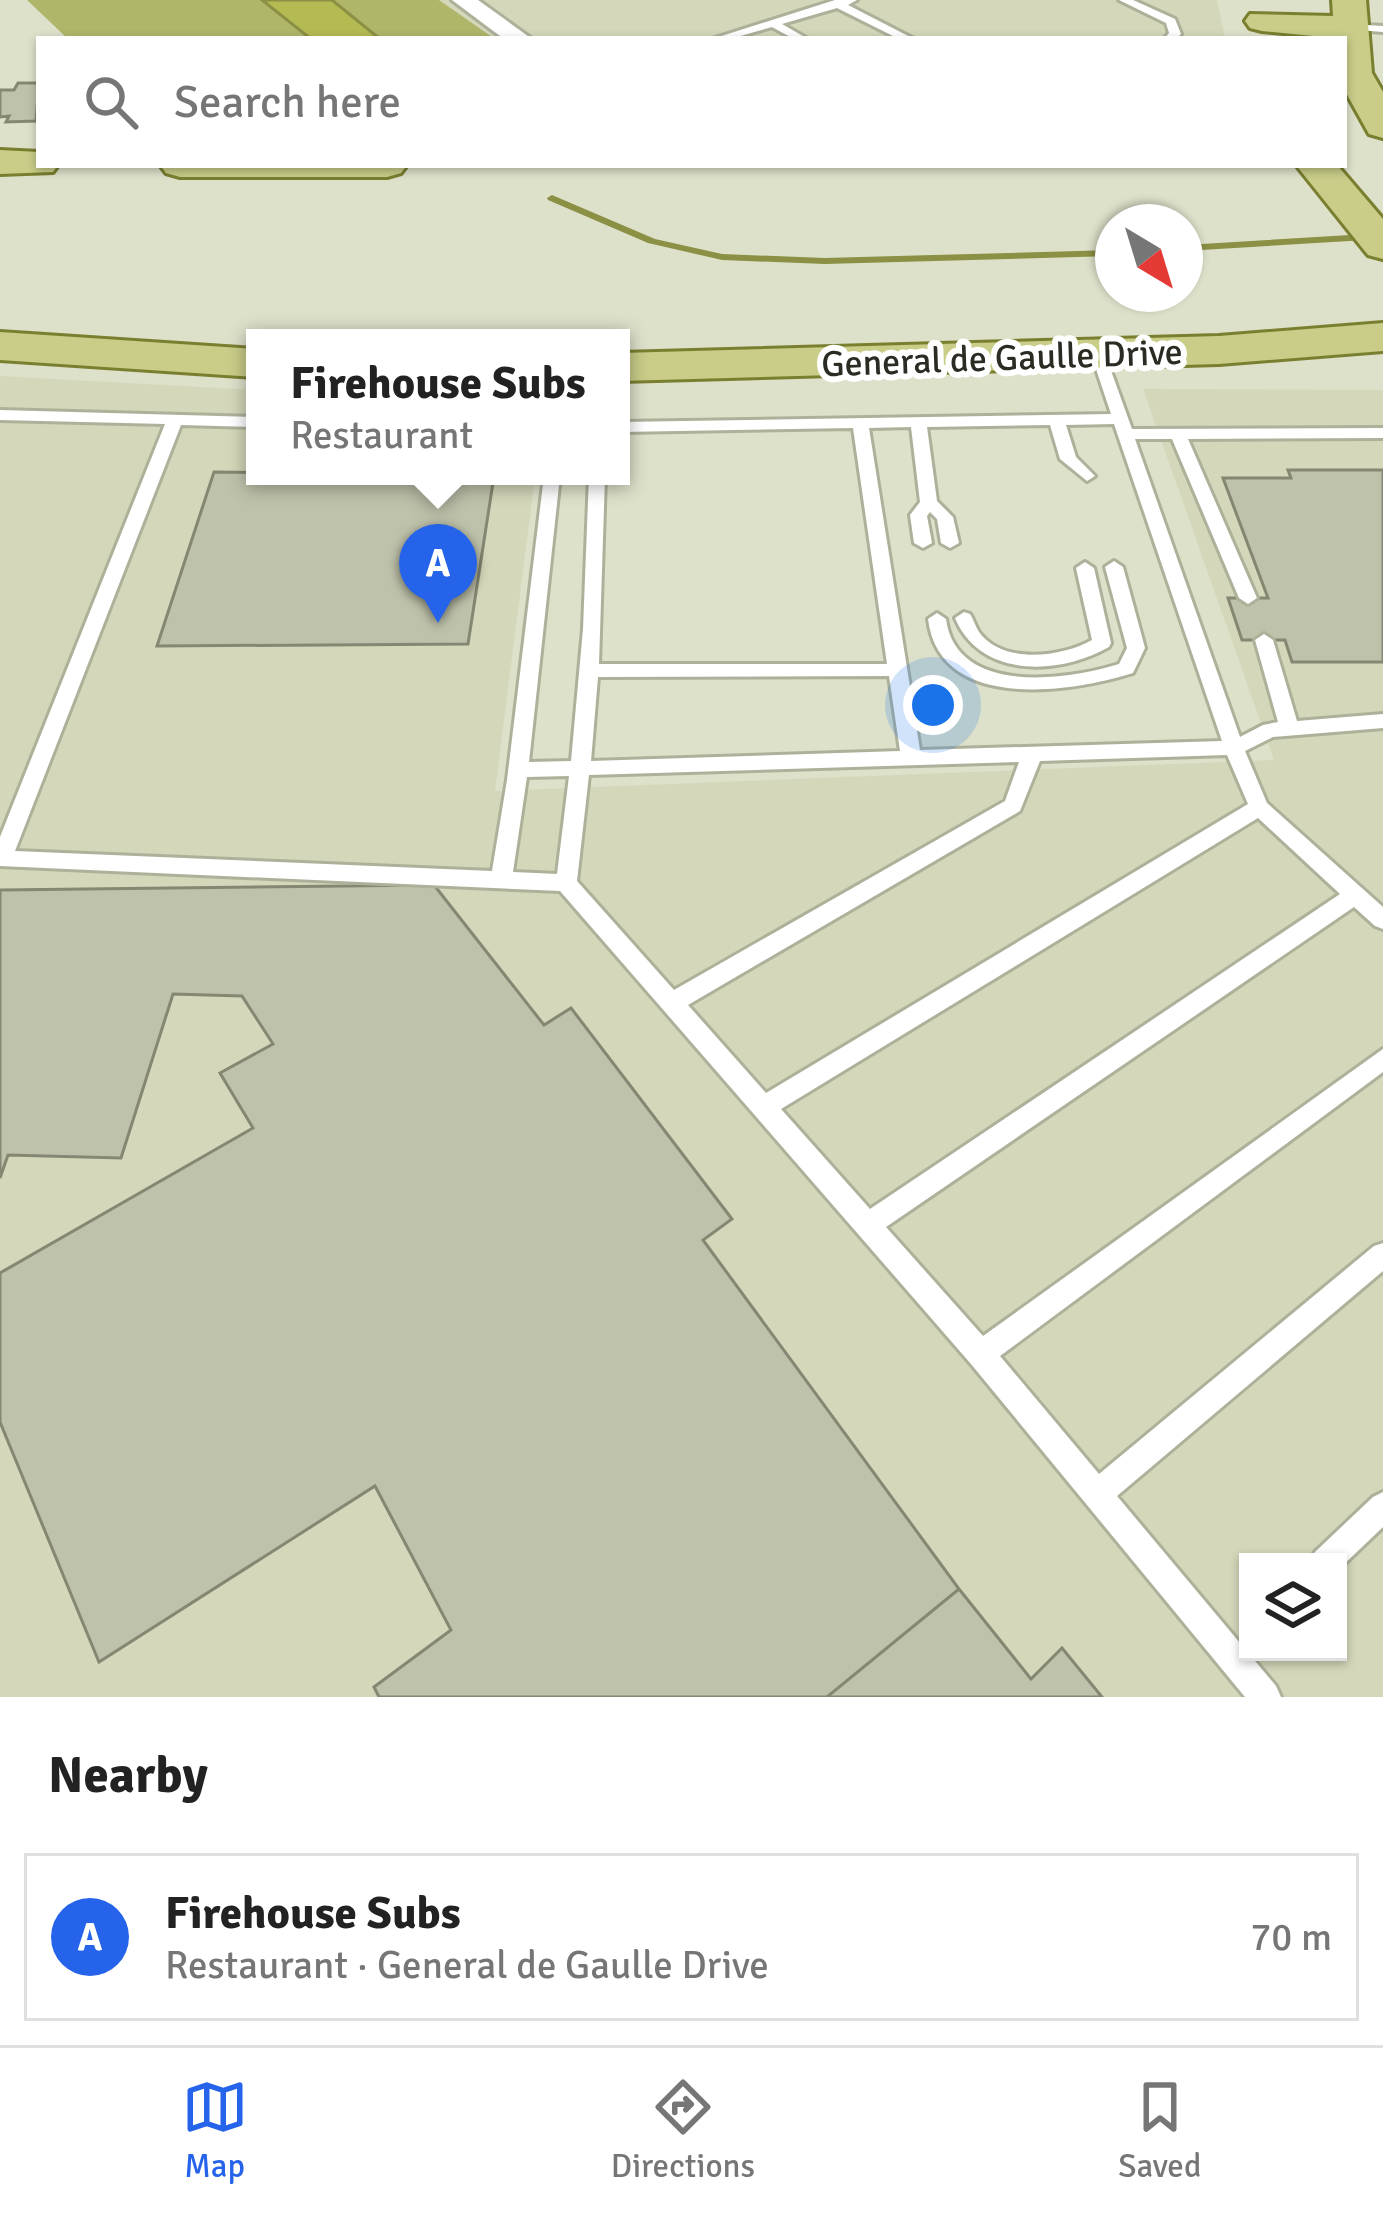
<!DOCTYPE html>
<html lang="en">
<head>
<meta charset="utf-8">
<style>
  body { margin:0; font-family:Signika,sans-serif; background:#f6f6f6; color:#222 }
  .controls { position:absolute; right:36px; bottom:36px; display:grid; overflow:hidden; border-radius:0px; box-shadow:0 3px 9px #0004 }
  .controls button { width:108px; height:108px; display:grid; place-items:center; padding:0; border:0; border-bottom:3px solid #e0e0e0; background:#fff; color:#222; font:60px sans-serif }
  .compass { position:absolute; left:1095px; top:204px; width:108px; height:108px; border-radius:50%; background:#fff; box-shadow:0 3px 9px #0004; rotate:142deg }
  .you { position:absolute; left:933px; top:705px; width:42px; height:42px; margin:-30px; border:9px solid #fff; border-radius:50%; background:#1a73e8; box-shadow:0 0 0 18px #1a73e833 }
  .badge { display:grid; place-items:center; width:78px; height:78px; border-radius:50%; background:#2563eb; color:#fff; font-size:39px; font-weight:700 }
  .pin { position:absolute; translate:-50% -99px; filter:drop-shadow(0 3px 6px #0008) }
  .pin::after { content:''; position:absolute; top:63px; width:42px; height:36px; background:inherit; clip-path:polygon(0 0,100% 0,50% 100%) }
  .popup { position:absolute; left:246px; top:329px; width:384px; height:156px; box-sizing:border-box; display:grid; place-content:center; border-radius:0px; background:#fff; filter:drop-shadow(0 3px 9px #0005); font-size:39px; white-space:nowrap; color:#767676 }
  .popup b { font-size:45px; color:#222 }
  .popup::after { content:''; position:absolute; left:50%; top:100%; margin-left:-24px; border:24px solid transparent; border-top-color:#fff }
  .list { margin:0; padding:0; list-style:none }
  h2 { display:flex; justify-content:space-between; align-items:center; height:156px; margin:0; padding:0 48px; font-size:51px }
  h2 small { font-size:39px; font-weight:400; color:#767676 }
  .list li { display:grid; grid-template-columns:78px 1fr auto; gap:36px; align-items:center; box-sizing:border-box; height:168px; margin:0 24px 24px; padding:0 24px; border:3px solid #e0e0e0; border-radius:0px }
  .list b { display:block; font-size:45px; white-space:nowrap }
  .list p { margin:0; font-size:39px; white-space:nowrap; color:#767676 }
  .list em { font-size:39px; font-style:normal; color:#767676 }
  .icon { flex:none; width:66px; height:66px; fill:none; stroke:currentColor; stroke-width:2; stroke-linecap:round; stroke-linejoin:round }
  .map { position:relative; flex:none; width:1383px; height:1697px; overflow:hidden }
  .search { position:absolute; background:#fff; box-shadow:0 3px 9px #0004; left:36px; right:36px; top:36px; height:132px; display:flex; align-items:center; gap:30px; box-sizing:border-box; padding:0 42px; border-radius:0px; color:#767676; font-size:45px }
  .sheet { height:348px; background:#fff }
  nav { display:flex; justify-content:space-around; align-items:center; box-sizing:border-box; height:168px; border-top:3px solid #e0e0e0; background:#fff; font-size:33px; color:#767676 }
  nav a { display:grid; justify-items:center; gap:6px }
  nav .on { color:#2563eb }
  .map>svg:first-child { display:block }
</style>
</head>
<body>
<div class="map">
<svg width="1383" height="1697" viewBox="0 0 1383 1697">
  <rect width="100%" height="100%" fill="#dee1ca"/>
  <!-- built -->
  <path fill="#d4d7b9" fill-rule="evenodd" d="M439 0H1217L1225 39H495Z
    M0 376 255 390V476H535L495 791 1274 760 1143 389 1383 390V1697H0ZM1248 1562H1338V1652H1248Z"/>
  <!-- green -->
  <path fill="#afb66a" d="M27 0H262L311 39H68Z
    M332 0H439L495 39H380Z"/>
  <!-- water -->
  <path fill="#b4bb52" stroke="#8b9044" stroke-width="3" d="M262 0H332L380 39H311Z"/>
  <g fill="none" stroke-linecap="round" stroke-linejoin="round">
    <!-- stream -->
    <path fill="#8b9044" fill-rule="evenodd" d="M552 195 655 239 722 254 825 258 1113 250V256L825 264 722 260 648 243 548 200 547 198Z
      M1383 233V239L1185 251V245Z"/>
  </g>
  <!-- building -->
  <path fill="#bfc2ab" stroke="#858772" stroke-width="3" d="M18 83H39L36 121 6 122 9 116 0 117V90H14Z
    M1288 470H1383V662H1292L1285 640H1242L1228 598H1268L1223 478H1291Z
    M214 472 494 476 468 644 157 646Z
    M434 885 544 1025 571 1008 732 1219 703 1240 959 1589 827 1697H379L374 1687 451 1630 375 1486 99 1662 0 1422V1273L253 1128 220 1073 273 1044 242 996 173 994 121 1158 8 1155 0 1178V890Z
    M959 1589 1031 1679 1062 1648 1102 1697H827Z"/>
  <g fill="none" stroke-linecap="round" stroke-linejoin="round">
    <defs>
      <path id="service" d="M835 0H857L848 5 914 39H899L837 8 782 24 808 39H794L772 27 730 39H712Z
        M1119 0H1133L1175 19 1181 34 1176 39H1164L1169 33 1166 23Z
        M1349 24 1383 26V32L1345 29 1343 27Z
        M1098 350 1105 354 1132 429 1383 428V438L1188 439 1257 598 1248 604 1239 598 1172 439H1135L1240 737 1263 725 1278 722 1255 640 1264 634 1273 640 1297 721 1383 714V728L1273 737 1245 751 1267 803 1383 907V929L1375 926 1354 907 886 1227 983 1336 1383 1049V1072L1000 1356 1099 1474 1374 1246 1383 1243V1271L1117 1496 1276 1686 1281 1697H1245L971 1364 560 891 0 866V837L165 424 0 420V410L255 417V427L181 425 15 851 492 871 507 780 544 476H560L529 762 571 761 583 629 589 476H605L599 664H887L853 428 621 432V422L1111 414 1091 354ZM1114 424 1222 741 920 750 869 428 911 427 920 502 910 515 914 543 923 548 932 543 927 516 930 512 937 519 941 543 950 548 959 543 953 517 937 501 927 427 1050 425 1060 459 1087 481 1095 476 1076 457 1066 425ZM889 676 900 751 591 761 598 677ZM1227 755 1248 804 766 1093 688 1005 1020 811 1040 761ZM1019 762 1005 801 674 990 577 881 589 775ZM569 776 557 874 513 872 527 777ZM1258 818 1340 894 870 1209 781 1109Z
        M1114 561 1123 567 1145 648 1133 673C1070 693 939 712 928 619L937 613 946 619C956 695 1065 681 1119 664L1127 648 1105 567Z
        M1085 562 1094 568 1111 643 1109 647C1058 676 980 678 955 618L964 612 970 614C974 620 975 626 979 632 1003 665 1062 657 1092 640L1076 568Z
        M1383 1492V1527L1338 1570V1562H1310L1315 1552 1373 1497Z"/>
      <path id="minor" d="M452 0H478L532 39H504Z"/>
      <path id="primary" d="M1332 0H1366L1372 73 1383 92V138L1369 134 1344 89V39L1262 31 1250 28 1245 21 1250 14 1333 16Z
        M0 150 39 152V165H58L53 172 0 174Z
        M160 165H407L401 173 387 177H180L166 173Z
        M1296 165H1337L1383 219V259L1368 255Z
        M1383 323V351L1219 364 621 381V353L1219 336Z
        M0 332 255 349V377L0 360Z"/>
    </defs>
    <!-- service casing -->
    <use href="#service" stroke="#aeb19a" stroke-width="6"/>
    <!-- minor casing -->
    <use href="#minor" stroke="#aeb19a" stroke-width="6"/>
    <!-- primary casing -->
    <use href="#primary" stroke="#7a7f30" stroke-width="6"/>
    <!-- service -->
    <use href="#service" fill="#fff" fill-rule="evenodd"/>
    <!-- minor -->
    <use href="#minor" fill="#fff" fill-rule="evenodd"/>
    <!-- primary -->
    <use href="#primary" fill="#c9cd88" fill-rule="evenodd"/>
  </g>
  <g text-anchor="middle" stroke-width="12" stroke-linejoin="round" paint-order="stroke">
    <!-- far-street labels -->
    <g font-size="36" fill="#2a2b22" stroke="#fff">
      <text transform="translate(1002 357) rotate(-2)" y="13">General de Gaulle Drive</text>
    </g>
  </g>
</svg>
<div class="controls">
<button><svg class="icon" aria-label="layers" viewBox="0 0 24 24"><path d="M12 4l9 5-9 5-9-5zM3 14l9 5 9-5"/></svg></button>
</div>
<svg class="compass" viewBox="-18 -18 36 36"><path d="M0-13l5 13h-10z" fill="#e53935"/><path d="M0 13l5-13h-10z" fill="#767676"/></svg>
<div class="you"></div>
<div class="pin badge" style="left:438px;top:623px">A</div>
<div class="popup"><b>Firehouse Subs</b>Restaurant</div>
<div class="search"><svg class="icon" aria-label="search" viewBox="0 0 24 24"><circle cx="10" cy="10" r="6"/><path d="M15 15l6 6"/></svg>Search here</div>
</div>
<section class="sheet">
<h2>Nearby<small></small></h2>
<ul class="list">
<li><span class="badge">A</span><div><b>Firehouse Subs</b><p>Restaurant · General de Gaulle Drive</p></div><em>70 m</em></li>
</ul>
</section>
<nav>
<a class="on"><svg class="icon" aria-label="map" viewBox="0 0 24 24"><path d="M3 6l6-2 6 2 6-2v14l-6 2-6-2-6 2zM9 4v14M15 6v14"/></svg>Map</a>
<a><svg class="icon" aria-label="directions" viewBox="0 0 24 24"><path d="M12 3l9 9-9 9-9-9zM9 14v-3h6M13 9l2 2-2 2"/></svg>Directions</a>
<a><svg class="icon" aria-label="saved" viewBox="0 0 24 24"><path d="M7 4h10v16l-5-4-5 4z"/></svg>Saved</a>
</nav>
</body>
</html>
